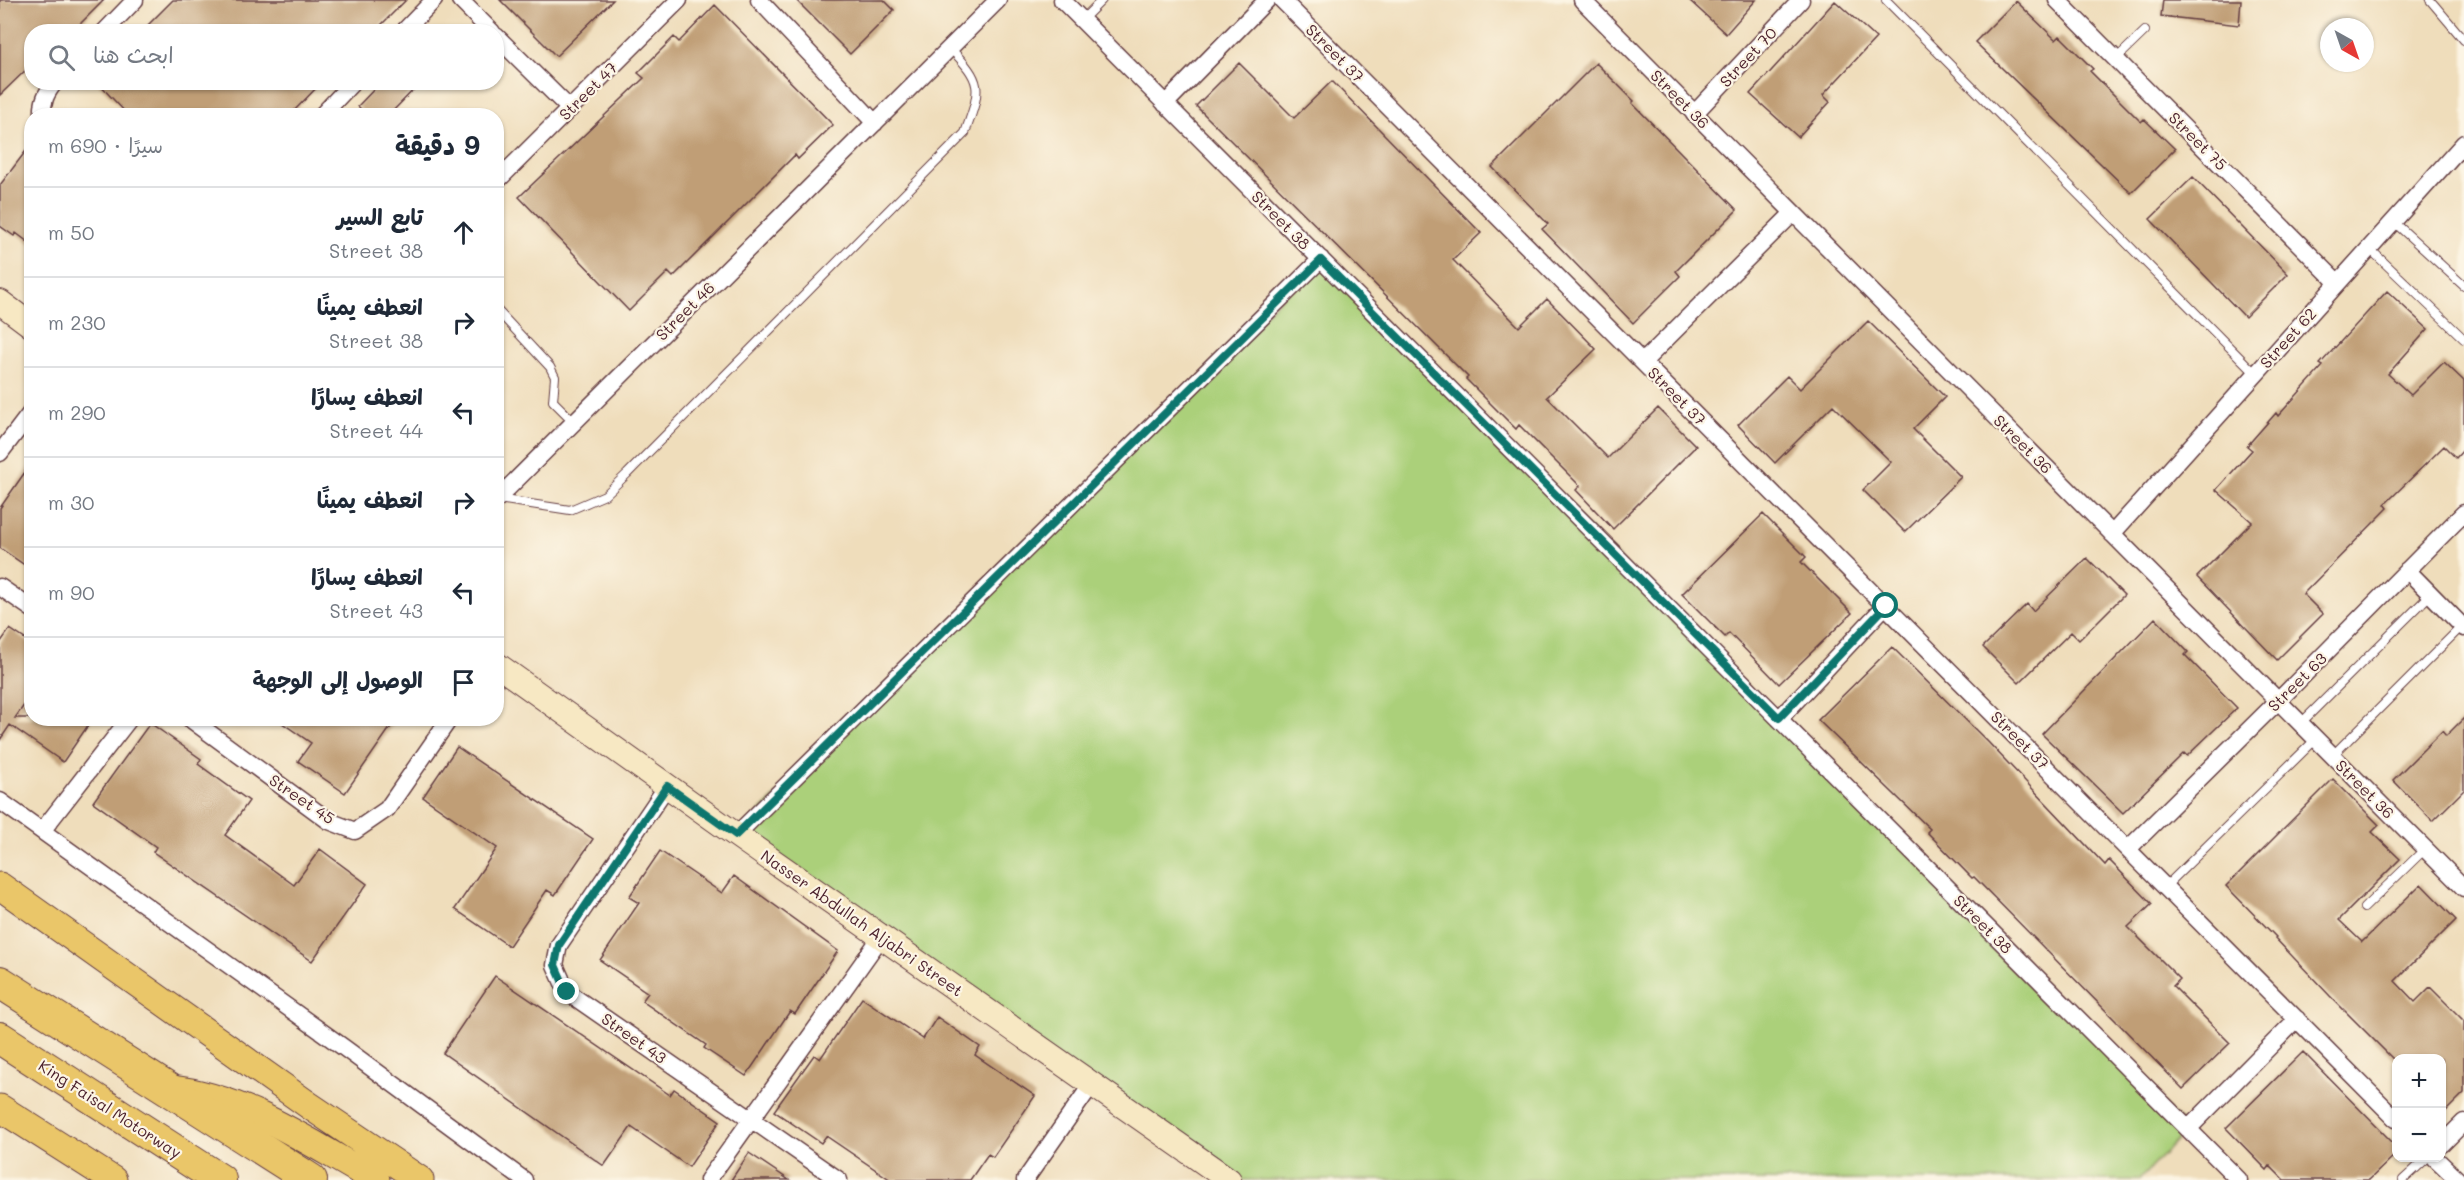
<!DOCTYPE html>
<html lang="ar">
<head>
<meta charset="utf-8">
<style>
  body { margin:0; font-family:Mali,"Playpen Sans Arabic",sans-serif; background:#f2f2f3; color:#1f2937; direction:rtl }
  .controls { position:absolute; right:18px; bottom:18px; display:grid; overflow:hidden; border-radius:12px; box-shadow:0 2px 4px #0004 }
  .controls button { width:54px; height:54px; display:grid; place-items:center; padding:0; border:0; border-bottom:2px solid #e0e1e3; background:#fff; color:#1f2937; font:30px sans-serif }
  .compass { position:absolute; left:2320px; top:18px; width:54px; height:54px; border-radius:50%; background:#fff; box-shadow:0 2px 4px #0004; rotate:140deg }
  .stop { position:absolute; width:18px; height:18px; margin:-14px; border:4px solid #0f766e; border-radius:50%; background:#fff }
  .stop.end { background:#0f766e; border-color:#fff; box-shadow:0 2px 6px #0008 }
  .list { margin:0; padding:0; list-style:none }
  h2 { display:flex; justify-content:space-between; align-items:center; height:78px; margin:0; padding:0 24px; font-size:26px }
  h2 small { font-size:20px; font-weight:400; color:#747a83 }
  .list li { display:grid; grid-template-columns:39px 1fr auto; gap:18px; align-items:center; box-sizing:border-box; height:90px; padding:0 24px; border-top:2px solid #e0e1e3 }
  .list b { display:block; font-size:22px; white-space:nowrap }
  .list p { margin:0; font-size:20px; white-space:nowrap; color:#747a83 }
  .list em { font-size:20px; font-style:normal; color:#747a83 }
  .icon { flex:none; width:33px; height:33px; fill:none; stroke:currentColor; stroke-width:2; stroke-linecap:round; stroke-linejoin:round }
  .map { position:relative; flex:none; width:2464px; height:1180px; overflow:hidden; direction:ltr }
  .search { position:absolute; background:#fff; box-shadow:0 2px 4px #0004; left:24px; top:24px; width:480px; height:66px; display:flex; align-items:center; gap:15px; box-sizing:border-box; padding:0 21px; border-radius:24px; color:#747a83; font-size:22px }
  .panel { position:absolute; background:#fff; box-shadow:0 2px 4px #0004; left:24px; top:108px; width:480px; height:618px; border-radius:24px; direction:rtl }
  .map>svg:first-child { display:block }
</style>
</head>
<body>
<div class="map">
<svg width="2464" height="1180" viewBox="0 0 2464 1180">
  <rect width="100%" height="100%" fill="#fcf5e5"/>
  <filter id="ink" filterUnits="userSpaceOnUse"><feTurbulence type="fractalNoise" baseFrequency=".0167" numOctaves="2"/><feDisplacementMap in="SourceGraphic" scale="12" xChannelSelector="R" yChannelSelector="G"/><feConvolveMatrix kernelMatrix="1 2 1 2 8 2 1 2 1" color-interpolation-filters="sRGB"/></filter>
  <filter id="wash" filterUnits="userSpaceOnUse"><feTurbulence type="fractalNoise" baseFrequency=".008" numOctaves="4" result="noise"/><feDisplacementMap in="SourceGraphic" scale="24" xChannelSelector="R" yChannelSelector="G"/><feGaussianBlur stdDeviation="1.35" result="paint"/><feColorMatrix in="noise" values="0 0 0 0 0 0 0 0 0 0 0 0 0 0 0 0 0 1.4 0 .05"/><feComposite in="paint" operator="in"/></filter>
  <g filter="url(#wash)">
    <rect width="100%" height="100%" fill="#efddbb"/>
    <!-- green -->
    <path fill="#abd07a" stroke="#7a7852" stroke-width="1.5" d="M1321 259 2188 1129 2139 1180H1230L736 835Z"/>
    <g id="blocks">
      <!-- building -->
      <path fill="#c09e76" d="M0 0H104L72 32H32V64L0 95Z
        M173 0H406L374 32H141Z
        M500 0H613L556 56Z
        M796 0H884L894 10 850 54Z
        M1689 0H1756L1726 34Z
        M2163 0H2241L2239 25 2161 16Z
        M1835 1 1876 38 1823 95 1830 102 1798 137 1750 94Z
        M2016 1 2056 40 2060 36 2093 69 2090 71 2141 122 2144 119 2175 149 2131 193 1975 42Z
        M715 5 833 125 798 159 795 155 673 277 668 272 629 311 519 197 644 78 638 73 674 37 679 42Z
        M1239 63 1294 118 1332 81 1481 233 1453 260 1519 327 1547 299 1596 349 1547 397 1608 458 1658 408 1696 446 1613 529 1576 490 1580 486 1519 425 1516 429 1466 379 1468 377 1196 106Z
        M1596 63 1634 101 1632 103 1737 210 1676 271 1680 276 1633 323 1542 229 1548 224 1492 167Z
        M97 82H322L289 116H129Z
        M381 82H421L388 116H367L358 106Z
        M32 143V245L16 233 14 236 0 226V185Z
        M2193 177 2288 274 2245 317 2150 219Z
        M2387 291 2428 329 2388 374 2411 395 2444 362 2464 381V449L2456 458 2444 446 2385 504 2388 508 2303 594 2323 614 2277 660 2197 577 2252 522 2216 490 2252 450 2247 446 2276 413 2278 416 2323 366 2320 364Z
        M1868 321 1945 397 1913 429 1961 477 1905 532 1863 490 1891 462 1833 405 1775 463 1738 425 1787 376 1800 389Z
        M32 462V570L0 548V508Z
        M1763 514 1806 557 1801 562 1852 613 1779 684 1729 633 1725 637 1682 594Z
        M2087 558 2124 595 2079 640 2071 632 2019 683 1983 647 2027 604 2033 611Z
        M2155 618 2188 652 2185 655 2237 708 2187 756 2184 753 2123 813 2042 734Z
        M10 629 32 644V694L15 718H93L63 762 10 725 0 740V643Z
        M1892 647 1988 742 2105 865 2109 860 2152 904 2128 927 2180 979 2173 986 2230 1043 2183 1089 1974 877 1972 878 1927 832 1930 829 1818 720Z
        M275 718H397L345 793 298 761 311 743Z
        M2464 718V790L2433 821 2393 780 2442 731 2446 736Z
        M150 723 201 759 198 764 249 801 225 835 294 885 320 849 367 884 312 961 153 852 156 847 93 802Z
        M457 747 593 839 555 895 547 890 509 946 455 909 497 848 423 797Z
        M2333 779 2379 825 2372 832 2400 859 2339 920 2362 942 2421 884 2456 920 2395 981 2415 1002 2430 987 2464 1021V1093L2442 1115V1059H2393L2330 996 2275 938 2276 937 2226 886Z
        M660 851 722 893 734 876 838 951 795 1014 790 1011 746 1076 704 1048 706 1045 642 1001 648 993 600 960 639 903 629 897Z
        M495 976 670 1095 674 1089 720 1121 689 1167 631 1127 604 1166 443 1053Z
        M862 998 923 1039 937 1017 980 1047 975 1055 1035 1096 993 1157 988 1154 970 1180H891L826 1136 821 1143 774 1111 814 1055 820 1059Z
        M2303 1052 2397 1147V1153L2369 1180H2284L2270 1166 2267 1170 2226 1128Z
        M749 1153 789 1180H731Z"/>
    </g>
  </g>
  <g filter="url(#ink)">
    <use href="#blocks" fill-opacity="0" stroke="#633c41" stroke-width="1.5"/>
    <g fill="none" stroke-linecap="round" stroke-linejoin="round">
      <defs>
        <path id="lane" d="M1886 0 2256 374
          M2430 0 2464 40
          M1082 20 1102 0
          M2116 59 2145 31
          M2393 221 2464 286
          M2369 248 2464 339
          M496 309 550 367 555 377 553 401 574 422
          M498 499 570 510 605 495 627 474 965 133C981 88 984 83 950 48
          M2300 724 2431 594
          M2332 756 2462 626
          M2165 887 2316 739
          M2364 908 2425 849
          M2403 1180 2427 1158"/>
        <path id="street" d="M460 0 492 32
          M759 0 875 123
          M1062 0 2239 1180
          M1282 0 2396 1119
          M1582 0 2464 888
          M2057 0 2338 283
          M104 32 135 0
          M403 32 434 0
          M496 36 570 109
          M1165 104 1267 0
          M1694 114 1801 0
          M43 116C42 101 46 93 55 82
          M321 116 353 82
          M496 182 679 0
          M1643 362 1793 213
          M0 453 32 411
          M496 500 998 0
          M2112 534 2464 143
          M2407 570 2464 628
          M0 587 32 609
          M189 718 329 821 355 831 387 809 450 718
          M1779 719 1885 606
          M667 786 559 945 555 965 567 992 839 1180
          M0 801 343 1047 524 1180
          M42 831 130 718
          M736 835 1321 259
          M2128 849 2278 701 2464 513
          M2188 1129 2297 1019
          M2442 1144 2464 1122
          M2435 1158 2458 1180
          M708 1180 881 937
          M1025 1180 1092 1084"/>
        <path id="secondary" d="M0 302 32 326
          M496 664 736 835 1229 1180"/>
        <path id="primary" d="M0 886 310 1106 420 1180
          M171 1089C246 1097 311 1144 376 1180
          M0 1108 113 1180"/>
        <path id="highway" d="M0 982 311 1180
          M0 1038 220 1180"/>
      </defs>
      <!-- lane casing -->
      <use href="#lane" stroke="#633c41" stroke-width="10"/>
      <!-- street casing -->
      <use href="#street" stroke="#633c41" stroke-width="19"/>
      <!-- secondary casing -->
      <use href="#secondary" stroke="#633c41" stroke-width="26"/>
      <!-- primary casing -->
      <use href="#primary" stroke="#633c41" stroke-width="29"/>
      <!-- highway casing -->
      <use href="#highway" stroke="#633c41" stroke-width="34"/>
      <!-- lane -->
      <use href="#lane" stroke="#fff" stroke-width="8"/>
      <!-- street -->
      <use href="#street" stroke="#fff" stroke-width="16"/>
      <!-- secondary -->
      <use href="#secondary" stroke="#f7e8c3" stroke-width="24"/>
      <!-- primary -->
      <use href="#primary" stroke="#eac669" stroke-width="27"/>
      <!-- highway -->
      <use href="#highway" stroke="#eac669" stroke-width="32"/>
    </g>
  </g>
  <g fill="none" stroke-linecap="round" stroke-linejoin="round" filter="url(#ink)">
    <!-- route -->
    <path stroke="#0f766e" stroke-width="8" d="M567 992 555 965 559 945 667 786 736 835 1321 260 1779 718 1886 606"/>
  </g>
  <g text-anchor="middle" stroke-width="4.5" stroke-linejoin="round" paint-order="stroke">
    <!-- street labels -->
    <g font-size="16" fill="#4a1f2b" stroke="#fcf5e5">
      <text transform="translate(1335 53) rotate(45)" y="6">Street 37</text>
      <text transform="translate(1748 57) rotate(-47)" y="6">Street 70</text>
      <text transform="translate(588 91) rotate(-45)" y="6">Street 47</text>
      <text transform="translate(1680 99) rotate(45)" y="6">Street 36</text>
      <text transform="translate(2198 141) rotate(45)" y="6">Street 75</text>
      <text transform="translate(1281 220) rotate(45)" y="6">Street 38</text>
      <text transform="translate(685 311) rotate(-45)" y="6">Street 46</text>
      <text transform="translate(2288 338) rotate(-48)" y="6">Street 62</text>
      <text transform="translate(1677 396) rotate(45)" y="6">Street 37</text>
      <text transform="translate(2023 444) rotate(45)" y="6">Street 36</text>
      <text transform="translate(2297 682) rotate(-45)" y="6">Street 63</text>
      <text transform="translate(2020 740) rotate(45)" y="6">Street 37</text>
      <text transform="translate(2365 789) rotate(45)" y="6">Street 36</text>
      <text transform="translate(302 799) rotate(34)" y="6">Street 45</text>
      <text transform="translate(862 923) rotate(35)" y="6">Nasser Abdullah Aljabri Street</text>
      <text transform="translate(1983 924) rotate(45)" y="6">Street 38</text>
      <text transform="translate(634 1038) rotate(35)" y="6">Street 43</text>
      <text transform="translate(110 1109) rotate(33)" y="6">King Faisal Motorway</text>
    </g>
  </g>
</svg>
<div class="controls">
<button>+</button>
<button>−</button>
</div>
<svg class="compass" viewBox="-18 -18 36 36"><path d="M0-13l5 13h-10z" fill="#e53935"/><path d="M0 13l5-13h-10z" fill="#747a83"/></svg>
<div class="stop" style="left:1886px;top:606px"></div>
<div class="stop end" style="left:567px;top:992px"></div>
<div class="search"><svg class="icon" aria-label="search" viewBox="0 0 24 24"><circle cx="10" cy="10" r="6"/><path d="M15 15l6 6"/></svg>ابحث هنا</div>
<section class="panel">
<h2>9 دقيقة<small>سيرًا · 690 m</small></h2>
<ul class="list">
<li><svg class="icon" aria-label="ahead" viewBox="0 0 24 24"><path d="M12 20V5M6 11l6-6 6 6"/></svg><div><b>تابع السير</b><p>Street 38</p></div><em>50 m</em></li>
<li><svg class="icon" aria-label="right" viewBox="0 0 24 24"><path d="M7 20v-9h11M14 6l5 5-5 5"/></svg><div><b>انعطف يمينًا</b><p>Street 38</p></div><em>230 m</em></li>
<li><svg class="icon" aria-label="left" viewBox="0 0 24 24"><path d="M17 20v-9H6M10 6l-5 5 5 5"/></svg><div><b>انعطف يسارًا</b><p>Street 44</p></div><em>290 m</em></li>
<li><svg class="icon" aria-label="right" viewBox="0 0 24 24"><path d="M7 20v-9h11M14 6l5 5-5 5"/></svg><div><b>انعطف يمينًا</b></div><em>30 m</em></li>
<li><svg class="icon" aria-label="left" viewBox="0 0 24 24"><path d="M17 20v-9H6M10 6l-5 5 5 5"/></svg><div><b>انعطف يسارًا</b><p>Street 43</p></div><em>90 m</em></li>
<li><svg class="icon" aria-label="arrive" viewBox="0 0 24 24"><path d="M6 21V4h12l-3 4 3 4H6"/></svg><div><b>الوصول إلى الوجهة</b></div></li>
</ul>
</section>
</div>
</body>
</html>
